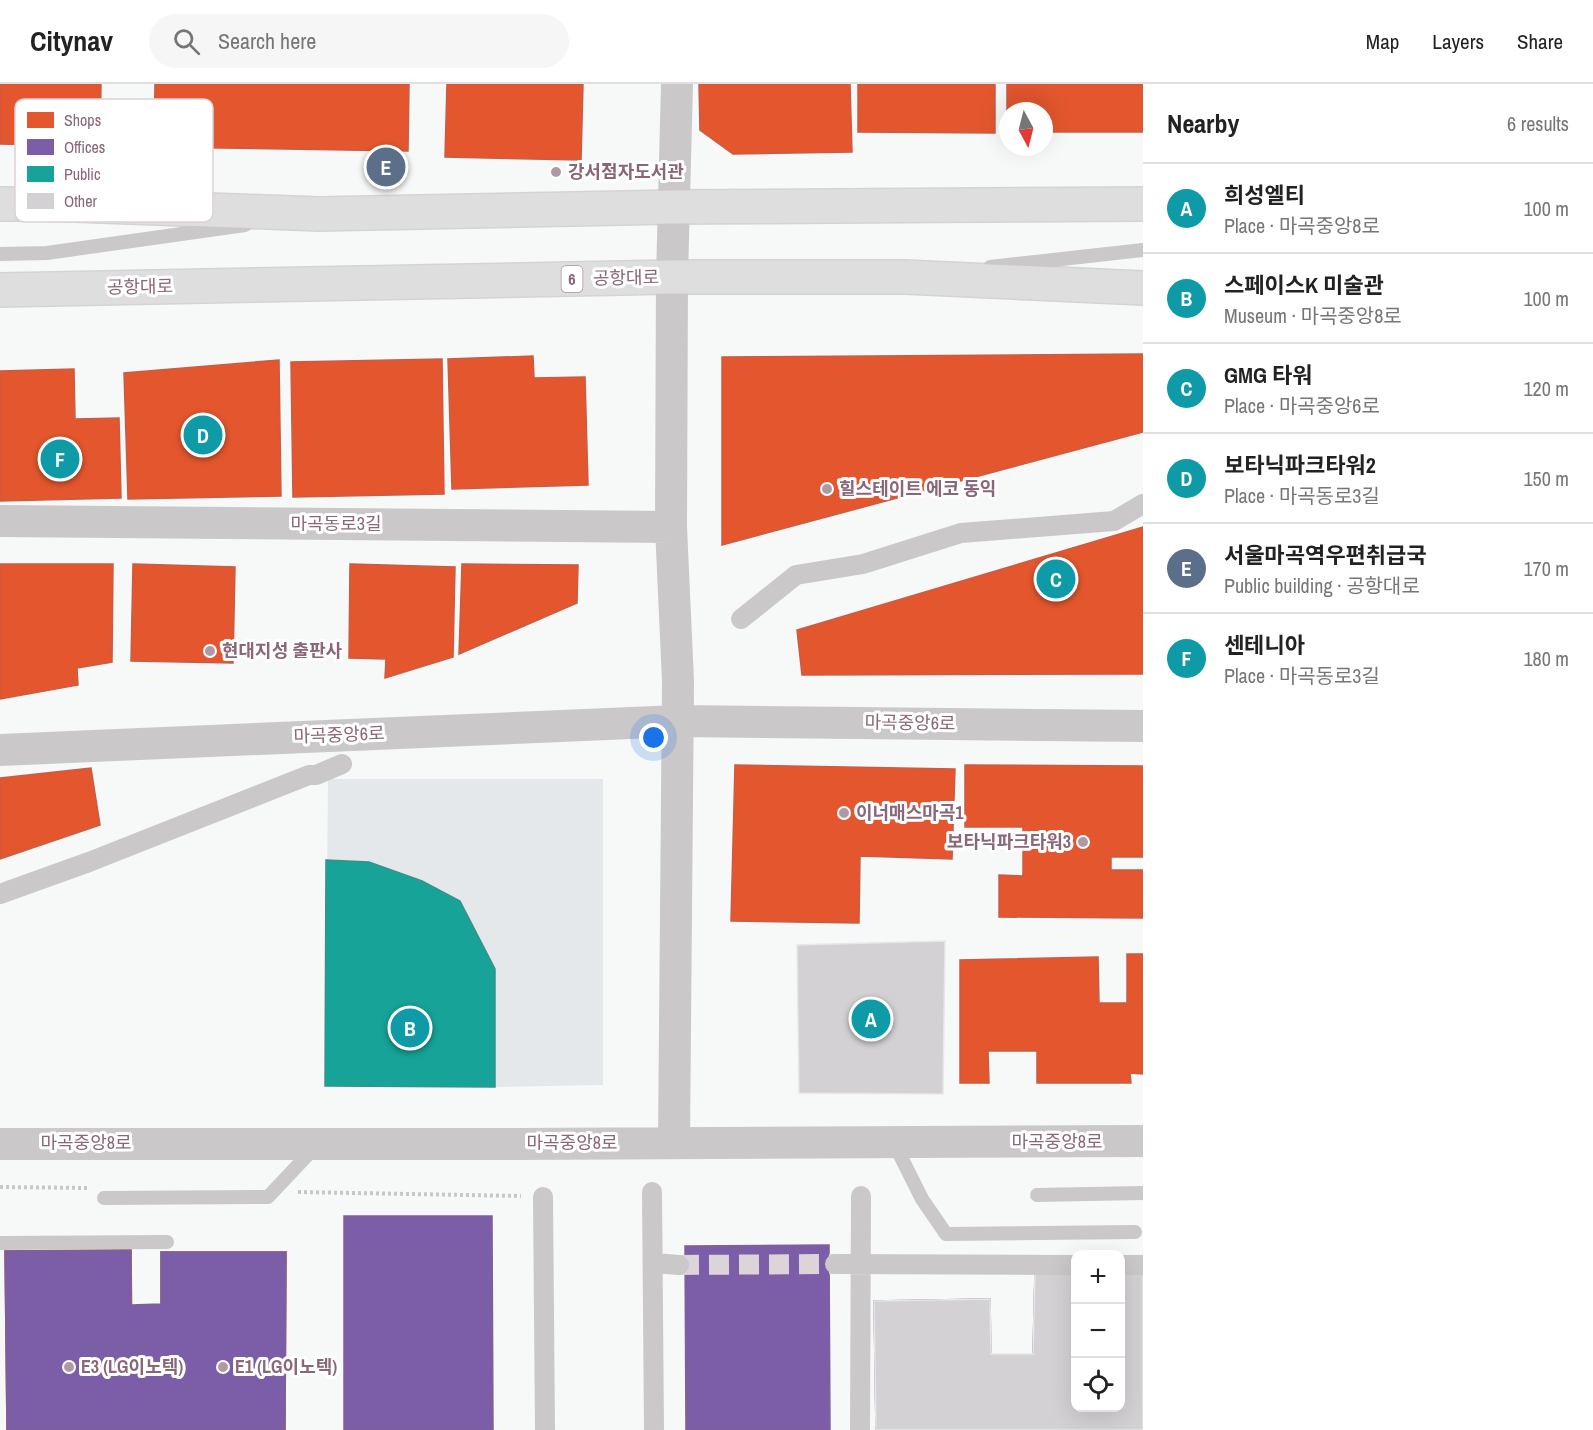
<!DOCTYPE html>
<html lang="en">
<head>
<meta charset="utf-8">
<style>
  body { margin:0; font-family:"Archivo Narrow","Noto Sans KR",sans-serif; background:#f6f6f6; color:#222 }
  .controls { position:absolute; right:18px; bottom:18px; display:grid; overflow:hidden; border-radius:12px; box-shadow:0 6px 24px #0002 }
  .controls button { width:54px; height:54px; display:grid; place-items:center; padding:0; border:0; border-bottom:2px solid #e0e0e0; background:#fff; color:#222; font:30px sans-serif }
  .compass { position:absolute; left:999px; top:18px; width:54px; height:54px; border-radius:50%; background:#fff; box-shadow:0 6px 24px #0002; rotate:173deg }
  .you { position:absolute; left:654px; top:654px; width:21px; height:21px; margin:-15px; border:4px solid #fff; border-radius:50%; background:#1a73e8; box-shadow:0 0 0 9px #1a73e833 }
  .badge { display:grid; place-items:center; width:39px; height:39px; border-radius:50%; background:#62585d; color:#fff; font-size:20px; font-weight:700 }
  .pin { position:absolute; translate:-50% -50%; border:3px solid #fff; box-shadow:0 2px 6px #0006 }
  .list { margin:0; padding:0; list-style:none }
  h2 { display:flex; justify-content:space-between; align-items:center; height:78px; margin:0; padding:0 24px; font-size:26px }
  h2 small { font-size:20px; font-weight:400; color:#767676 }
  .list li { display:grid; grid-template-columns:39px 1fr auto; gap:18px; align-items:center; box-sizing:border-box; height:90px; padding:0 24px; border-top:2px solid #e0e0e0 }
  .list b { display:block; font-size:22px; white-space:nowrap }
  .list p { margin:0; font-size:20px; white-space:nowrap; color:#767676 }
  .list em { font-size:20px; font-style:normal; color:#767676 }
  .icon { flex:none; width:33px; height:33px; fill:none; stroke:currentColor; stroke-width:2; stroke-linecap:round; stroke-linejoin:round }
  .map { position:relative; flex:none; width:1143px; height:1346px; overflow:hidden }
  header { display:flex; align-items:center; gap:36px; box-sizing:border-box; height:84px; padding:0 30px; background:#fff; border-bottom:2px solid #e0e0e0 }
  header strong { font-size:28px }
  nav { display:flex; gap:33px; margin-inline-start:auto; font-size:21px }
  .search { width:420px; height:54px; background:#f6f6f6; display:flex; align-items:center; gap:15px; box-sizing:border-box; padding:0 21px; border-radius:33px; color:#767676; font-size:22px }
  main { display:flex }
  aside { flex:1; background:#fff }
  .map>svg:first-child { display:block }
</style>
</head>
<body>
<header>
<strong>Citynav</strong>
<div class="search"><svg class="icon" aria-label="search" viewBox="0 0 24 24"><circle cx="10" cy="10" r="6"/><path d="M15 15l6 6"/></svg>Search here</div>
<nav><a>Map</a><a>Layers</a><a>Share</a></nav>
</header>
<main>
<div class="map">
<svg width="1143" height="1346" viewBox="0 0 1143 1346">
  <rect width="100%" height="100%" fill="#f7f8f8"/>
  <!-- green -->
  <path fill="#e5e8eb" d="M328 695H603V1001L495 1003 325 1002Z"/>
  <!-- shops -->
  <path fill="#e4572e" stroke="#c95c44" stroke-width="1.5" d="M0 0H101L100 62 0 60Z
    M155 0H409L408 67 154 63Z
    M447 0H583L581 76 445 73Z
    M699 0H850L852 68 733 70 700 46Z
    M858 0H995V49L858 48Z
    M1007 0H1143V48H1044V27H1008L1007 48Z
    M1143 270V348L722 461V273Z
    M533 272 534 294 585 293 588 401 452 405 448 275Z
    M442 275 444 410 293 413 291 278Z
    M279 276 281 412 128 415 124 289Z
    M74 285 75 335 119 334 121 414 0 417V287Z
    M1143 443V590L802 591 797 546Z
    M0 480H113L112 578 77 584 78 601 0 615Z
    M133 480 235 483 233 579 131 577Z
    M350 480 455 483 453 573 385 594 386 575 349 574Z
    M462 480 578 481 577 519 459 570Z
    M735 681 955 685 952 775 860 772 859 839 731 837Z
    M965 681 1143 682V773H1111V786H1143V834L999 833V791L1023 792V743H965Z
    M91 684 100 741 0 775V694Z
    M1127 870H1143V990L1130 989 1131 999H1037V967H988L989 999H960V876L1098 873 1099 919H1127Z
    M131 1166 133 1346H7L5 1167Z
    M161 1168H286L285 1346H161Z"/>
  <!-- offices -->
  <path fill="#7b5ea7" stroke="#7f6099" stroke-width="1.5" d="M344 1132H492L493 1346H344Z
    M829 1161 830 1346H686L685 1162Z
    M131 1166V1221L161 1220V1168H286L285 1346H7L5 1167Z
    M1143 1184V1346H1034L1033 1270 1035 1187 1076 1186V1324H1120V1185Z
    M990 1215 992 1346H876L874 1217Z"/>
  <!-- public -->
  <path fill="#17a398" stroke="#39918e" stroke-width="1.5" d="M326 776 369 778 422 797 460 817 495 885V1003L325 1002Z"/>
  <!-- building -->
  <path fill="#d3d1d3" stroke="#e6e7e7" stroke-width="1.5" d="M945 857 943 1010 799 1009 797 861Z
    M1143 1184V1346H876L874 1217 990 1215 991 1270H1033L1035 1187 1076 1186V1324H1120V1185Z"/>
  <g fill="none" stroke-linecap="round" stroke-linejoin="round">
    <!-- pedestrian-tunnel -->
    <path stroke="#dcd4d8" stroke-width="20" stroke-dasharray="20 10" stroke-linecap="butt" d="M679 1181 835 1180"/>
    <defs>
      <path id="primary" d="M0 120H48L319 130 674 123 1143 120
        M0 206 672 193H905L1143 204"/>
    </defs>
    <!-- primary casing -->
    <use href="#primary" stroke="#d5d4d5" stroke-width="36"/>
    <!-- path -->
    <path stroke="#c9c6c8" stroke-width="4" stroke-dasharray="3 3" stroke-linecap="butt" d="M0 1103 89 1104
      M298 1108 521 1112"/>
    <!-- service -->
    <path stroke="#cbc8ca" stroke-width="14" d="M0 170 47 169 245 141
      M990 183 1143 166
      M894 1059 922 1115 946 1150 1135 1148
      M1037 1111 1143 1109
      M104 1114 268 1113 316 1062
      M0 1159 167 1158"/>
    <!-- pedestrian -->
    <path stroke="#cbc8ca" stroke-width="20" d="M741 535 796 491 863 480 961 449 1114 437 1143 420
      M0 810 89 778 309 691H316L342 680
      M652 1108 654 1346
      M543 1113 545 1346
      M654 1179 679 1181
      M835 1180 1076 1181
      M1120 1181H1143
      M860 1346 861 1112"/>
    <!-- tertiary -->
    <path stroke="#cbc8ca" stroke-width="32" d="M0 437 671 443
      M0 666 678 637 1143 642
      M674 1059 678 597 671 443 672 193 677 0
      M0 1060H517L1143 1057"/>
    <!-- primary -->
    <use href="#primary" stroke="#dfdede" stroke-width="33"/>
  </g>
  <!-- markers -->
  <g fill="#b099a5" stroke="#fff" stroke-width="2">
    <circle cx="556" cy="88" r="6"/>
    <circle cx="827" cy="405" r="6"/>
    <circle cx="210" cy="567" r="6"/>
    <circle cx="844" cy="729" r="6"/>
    <circle cx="1083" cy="758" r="6"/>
    <circle cx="69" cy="1283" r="6"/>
    <circle cx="223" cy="1283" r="6"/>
  </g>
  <g text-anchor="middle" stroke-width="6" stroke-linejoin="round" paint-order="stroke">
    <!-- shield labels -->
    <rect fill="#fff" stroke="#ac94a0" stroke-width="1.5" x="561.5" y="182" width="21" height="26" rx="4.5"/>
    <g font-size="16" font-weight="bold" fill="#896678">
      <text x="572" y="201">6</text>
    </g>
    <!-- poi labels -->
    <g font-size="18" font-weight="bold" fill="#896678" stroke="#fff" text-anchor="start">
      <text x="568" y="94">강서점자도서관</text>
      <text x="839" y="411">힐스테이트 에코 동익</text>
      <text x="222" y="573">현대지성 출판사</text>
      <text x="856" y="735">이너매스마곡1</text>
      <text x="1071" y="764" text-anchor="end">보타닉파크타워3</text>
      <text x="81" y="1289">E3 (LG이노텍)</text>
      <text x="235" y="1289">E1 (LG이노텍)</text>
    </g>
    <!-- street labels -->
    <g font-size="18" fill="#896678" stroke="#fff">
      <text transform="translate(626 194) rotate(-1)" y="6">공항대로</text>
      <text transform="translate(140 203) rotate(-1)" y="6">공항대로</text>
      <text x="336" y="446">마곡동로3길</text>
      <text transform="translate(910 639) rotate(1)" y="6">마곡중앙6로</text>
      <text transform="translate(339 651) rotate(-2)" y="6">마곡중앙6로</text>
      <text x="1057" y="1064">마곡중앙8로</text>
      <text x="86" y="1065">마곡중앙8로</text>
      <text x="572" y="1065">마곡중앙8로</text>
    </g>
  </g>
  <!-- legend -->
  <rect x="15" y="15" width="198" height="123" rx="9" fill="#fff" stroke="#dcd1d6" stroke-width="1.5"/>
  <rect x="27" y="28" width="27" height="16" fill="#e4572e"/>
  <rect x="27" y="55" width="27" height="16" fill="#7b5ea7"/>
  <rect x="27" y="82" width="27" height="16" fill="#17a398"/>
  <rect x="27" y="109" width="27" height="16" fill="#d3d1d3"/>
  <g font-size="16" fill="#896678">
    <text x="64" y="42">Shops</text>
    <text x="64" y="69">Offices</text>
    <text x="64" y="96">Public</text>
    <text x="64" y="123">Other</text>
  </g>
</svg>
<div class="controls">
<button>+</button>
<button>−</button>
<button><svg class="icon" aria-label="locate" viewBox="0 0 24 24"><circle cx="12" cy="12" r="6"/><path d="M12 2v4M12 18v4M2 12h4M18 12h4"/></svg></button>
</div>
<svg class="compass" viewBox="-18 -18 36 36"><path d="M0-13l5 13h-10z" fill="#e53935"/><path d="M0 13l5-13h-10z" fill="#767676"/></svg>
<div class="you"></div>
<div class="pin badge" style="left:871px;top:935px;background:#0f9aa8">A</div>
<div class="pin badge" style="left:410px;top:944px;background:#0f9aa8">B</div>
<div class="pin badge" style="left:1056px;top:495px;background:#0f9aa8">C</div>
<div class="pin badge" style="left:203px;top:351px;background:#0f9aa8">D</div>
<div class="pin badge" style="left:386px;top:83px;background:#5c6f8a">E</div>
<div class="pin badge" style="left:60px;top:375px;background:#0f9aa8">F</div>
</div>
<aside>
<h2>Nearby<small>6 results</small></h2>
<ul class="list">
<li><span class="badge" style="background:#0f9aa8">A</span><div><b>희성엘티</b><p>Place · 마곡중앙8로</p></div><em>100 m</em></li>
<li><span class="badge" style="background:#0f9aa8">B</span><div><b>스페이스K 미술관</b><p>Museum · 마곡중앙8로</p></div><em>100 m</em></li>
<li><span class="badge" style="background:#0f9aa8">C</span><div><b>GMG 타워</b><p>Place · 마곡중앙6로</p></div><em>120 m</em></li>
<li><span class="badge" style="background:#0f9aa8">D</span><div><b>보타닉파크타워2</b><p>Place · 마곡동로3길</p></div><em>150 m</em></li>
<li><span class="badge" style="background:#5c6f8a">E</span><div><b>서울마곡역우편취급국</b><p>Public building · 공항대로</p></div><em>170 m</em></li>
<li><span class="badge" style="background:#0f9aa8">F</span><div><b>센테니아</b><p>Place · 마곡동로3길</p></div><em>180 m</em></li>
</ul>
</aside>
</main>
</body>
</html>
